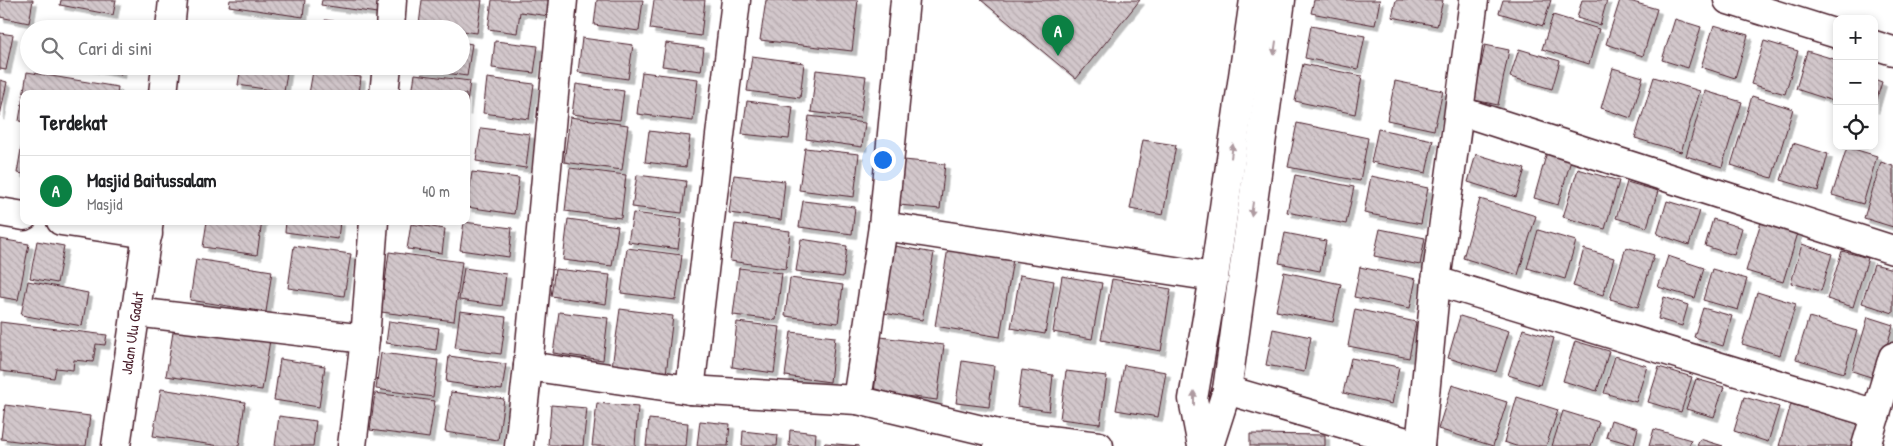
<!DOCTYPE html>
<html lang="id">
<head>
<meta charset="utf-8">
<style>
  body { margin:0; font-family:"Patrick Hand",sans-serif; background:#f6f6f6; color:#202124 }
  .controls { position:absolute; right:15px; top:15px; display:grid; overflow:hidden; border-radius:10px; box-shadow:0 2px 8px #0003 }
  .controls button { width:45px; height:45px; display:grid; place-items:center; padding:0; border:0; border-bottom:1px solid #e0e0e0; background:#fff; color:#202124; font:25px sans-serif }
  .you { position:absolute; left:882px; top:159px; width:18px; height:18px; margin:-12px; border:4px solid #fff; border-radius:50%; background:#1a73e8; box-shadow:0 0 0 8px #1a73e833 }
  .badge { display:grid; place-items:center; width:32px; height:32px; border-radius:50%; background:#0b8043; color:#fff; font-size:16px; font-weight:700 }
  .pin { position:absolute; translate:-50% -41px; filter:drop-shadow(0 1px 2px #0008) }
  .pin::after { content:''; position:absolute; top:26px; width:18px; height:15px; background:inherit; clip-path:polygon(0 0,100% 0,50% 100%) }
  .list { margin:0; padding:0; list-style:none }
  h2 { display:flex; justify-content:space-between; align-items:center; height:65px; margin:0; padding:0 20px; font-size:21px }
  h2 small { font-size:16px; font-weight:400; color:#757577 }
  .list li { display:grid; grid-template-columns:32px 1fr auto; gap:15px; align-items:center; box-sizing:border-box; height:70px; padding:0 20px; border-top:1px solid #e0e0e0 }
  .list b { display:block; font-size:19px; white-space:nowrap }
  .list p { margin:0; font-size:16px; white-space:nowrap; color:#757577 }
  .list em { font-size:16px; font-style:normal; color:#757577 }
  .icon { flex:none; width:28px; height:28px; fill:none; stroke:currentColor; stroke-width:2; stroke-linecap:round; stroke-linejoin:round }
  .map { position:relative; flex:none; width:1893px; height:446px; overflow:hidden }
  .search { position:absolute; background:#fff; box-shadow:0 2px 8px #0003; left:20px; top:20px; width:450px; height:55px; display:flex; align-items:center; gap:12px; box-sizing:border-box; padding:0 18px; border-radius:28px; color:#757577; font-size:19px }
  .panel { position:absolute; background:#fff; box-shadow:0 2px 8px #0003; left:20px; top:90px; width:450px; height:135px; border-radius:10px }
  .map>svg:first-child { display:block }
</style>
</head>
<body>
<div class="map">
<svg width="1893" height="446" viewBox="0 0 1893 446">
  <defs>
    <pattern id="building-back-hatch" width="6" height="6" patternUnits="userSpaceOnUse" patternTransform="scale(1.25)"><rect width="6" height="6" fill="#d2c7cb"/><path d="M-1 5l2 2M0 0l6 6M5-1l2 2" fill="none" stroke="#b6aaae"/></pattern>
    <filter id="shadow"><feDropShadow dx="4.5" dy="4.5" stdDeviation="0" flood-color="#0004"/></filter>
  </defs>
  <rect width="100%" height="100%" fill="#fff"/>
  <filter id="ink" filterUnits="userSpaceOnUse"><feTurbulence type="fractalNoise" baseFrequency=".02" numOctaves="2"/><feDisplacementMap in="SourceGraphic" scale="10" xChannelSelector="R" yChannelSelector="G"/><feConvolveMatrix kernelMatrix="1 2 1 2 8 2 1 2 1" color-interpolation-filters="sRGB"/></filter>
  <g filter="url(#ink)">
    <!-- building -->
    <path fill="url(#building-back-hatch)" stroke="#4a1f2b" filter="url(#shadow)" d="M0 0H33L29 23 0 17Z
      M61 0H116L113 15 60 5Z
      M230 0H305L303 17 229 6Z
      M322 0H379L377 13 321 5Z
      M422 0H482L477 33 461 31V29L419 25Z
      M492 0H552L549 16 520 12 517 33 488 29Z
      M597 0H643L639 31 594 25Z
      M654 0H705L701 36 650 29Z
      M766 0H858L852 51 760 40Z
      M981 0H1140L1076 79Z
      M1314 0H1380L1375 25 1311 13Z
      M1396 0H1443L1437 26 1392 17Z
      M1503 0H1551L1543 26 1499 13Z
      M1582 0H1607L1600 25 1577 18Z
      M1620 0H1626L1657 9 1643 56 1606 44Z
      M1553 15 1599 29 1589 64 1542 49Z
      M1675 19 1701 27 1688 68 1662 60Z
      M325 20 364 25 363 29H324Z
      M1714 25 1748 35 1735 78 1701 67Z
      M1311 26 1365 36 1358 69 1305 58Z
      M0 33 13 35 6 70 0 69Z
      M582 38 633 45 628 79 578 72Z
      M495 41 538 46 534 73 492 68Z
      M1764 41 1798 51 1785 94 1751 84Z
      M461 42 472 44 467 76 417 69V66H461Z
      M666 43 704 48 701 71 662 66Z
      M1485 45 1509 50 1498 105 1474 100Z
      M1519 49 1560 61 1552 89 1510 77Z
      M1807 51 1837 60V89L1833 101 1796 89Z
      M752 56 804 63 800 98 747 91Z
      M1303 64 1362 76 1355 114 1295 101Z
      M80 66H122L121 74Z
      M241 66H288L284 92 238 85Z
      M1613 68 1643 77 1631 118 1601 108Z
      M816 70 866 76 860 118 811 112Z
      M313 71 361 77 359 94H309Z
      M27 72 118 87 117 94H24V122L19 121Z
      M642 72 698 79 693 121 637 114Z
      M415 74 470 81 466 111V94H412Z
      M1654 77 1700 91 1681 152 1635 138Z
      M487 78 534 84 529 119 483 113Z
      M1874 79 1882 82 1874 109Z
      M0 80 7 82 0 116Z
      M1395 81 1443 91 1434 130 1387 120Z
      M576 84 624 91 620 120 572 114Z
      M1705 91 1742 102 1722 167 1686 156Z
      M1752 96 1793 109 1772 178 1731 165Z
      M747 101 793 107 789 139 742 134Z
      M809 116 865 123 862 147 806 139Z
      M570 117 628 125 622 170 564 162Z
      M1297 123 1368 138 1360 181 1288 167Z
      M481 128 530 134 526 168 476 161Z
      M1378 129 1433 140 1426 173 1371 162Z
      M649 131 690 136 686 167 645 162Z
      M23 138H24V174L17 173Z
      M1143 140 1176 145 1163 215 1130 209Z
      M1793 143 1828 154 1818 191 1781 180Z
      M1847 147 1877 156 1863 204 1832 195Z
      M805 148 859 154 854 197 799 190Z
      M1547 152 1571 160 1558 205 1534 198Z
      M1476 154 1525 169 1516 197 1468 182Z
      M904 160 945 164 940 209 899 205Z
      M1881 162 1893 166V227L1864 218Z
      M570 168 626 175 621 218 565 211Z
      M1578 169 1619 181 1605 229 1563 217Z
      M472 172 519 178 514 214 467 207Z
      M637 175 686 181 682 213 632 207Z
      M734 175 785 181 781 220 729 213Z
      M1295 175 1354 187 1346 224 1287 212Z
      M1371 176 1428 188 1421 224 1364 213Z
      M1627 182 1658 191 1647 227 1616 218Z
      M1480 199 1536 216 1518 275 1463 258Z
      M803 201 855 207 852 234 799 227Z
      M1667 201 1700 211 1689 245 1657 234Z
      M633 213 682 219 678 249 628 242Z
      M568 219 618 226 612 266 563 260Z
      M1713 219 1742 228 1734 255 1705 246Z
      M207 221H262L257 255 203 247Z
      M286 221H340L338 239 285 232Z
      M464 222 512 228 509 257 460 250Z
      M1761 222 1798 233 1783 282 1746 271Z
      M411 224 445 229 442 253 407 249Z
      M735 224 790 231 786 269 730 261Z
      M1380 229 1425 238 1420 265 1374 256Z
      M1538 230 1576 241 1565 279 1527 268Z
      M1285 233 1326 241 1320 271 1279 263Z
      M0 239 29 244 18 300 0 297Z
      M801 239 847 246 843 277 796 271Z
      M37 241 64 246 57 283 30 278Z
      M1802 244 1832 254 1821 291 1791 283Z
      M294 246 351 254 344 296 288 288Z
      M895 246 934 253 922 320 884 313Z
      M1626 247 1654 255 1638 307 1610 299Z
      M627 248 682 255 676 300 621 293Z
      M948 248 1013 259 1000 337 935 326Z
      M1584 249 1614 258 1603 295 1573 286Z
      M1842 251 1868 258 1853 307 1827 299Z
      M389 252 462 262 454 321 381 312Z
      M1668 256 1704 268 1695 298 1658 287Z
      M196 259 272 271 266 312 190 300Z
      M1874 264 1893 269V313L1862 303Z
      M1360 267 1416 279 1410 308 1354 297Z
      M464 268 506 274 502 306 459 300Z
      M739 268 782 273 776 320 733 315Z
      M555 269 610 275 606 304 551 296Z
      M1712 269 1747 279 1738 310 1703 300Z
      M1284 272 1341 284 1333 322 1276 311Z
      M1020 275 1054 281 1045 334 1011 328Z
      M1062 276 1102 283 1092 339 1053 332Z
      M790 278 843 285 838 323 785 316Z
      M1112 279 1171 289 1161 351 1101 340Z
      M28 281 88 293 82 326 21 315Z
      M1757 292 1796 304 1780 355 1742 344Z
      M1664 297 1688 305 1682 326 1658 319Z
      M1703 308 1732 316 1723 346 1694 337Z
      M620 309 673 316 666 374 612 367Z
      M1355 309 1416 322 1409 358 1348 346Z
      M460 311 506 317 501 354 455 348Z
      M559 312 608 318 603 360 553 353Z
      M1460 316 1509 331 1496 372 1448 358Z
      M1809 317 1857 331 1844 373 1796 359Z
      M1868 317 1893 325 1877 379 1852 371Z
      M389 321 439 328 436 350 386 343Z
      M0 322 107 335 105 345 96 344 93 362 74 360 73 370 56 368 54 378 0 371Z
      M737 322 780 327 774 373 732 367Z
      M174 326 270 340 262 390 166 376Z
      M1273 329 1311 337 1304 372 1266 365Z
      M1523 329 1554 338 1540 385 1508 375Z
      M791 332 835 337 830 382 785 376Z
      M881 337 944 345 937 400 874 392Z
      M1575 341 1609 351 1597 391 1563 381Z
      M381 353 438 360 433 397 376 389Z
      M449 356 506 364 502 390 446 382Z
      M1615 356 1647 366 1636 402 1604 393Z
      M1351 358 1399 367 1392 404 1343 393Z
      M280 359 325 366 319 407 274 400Z
      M962 361 994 366 989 407 956 403Z
      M1124 365 1166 372 1158 417 1116 410Z
      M1659 367 1692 377 1681 412 1648 402Z
      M1022 370 1053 375 1049 411 1017 406Z
      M1066 371 1107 376 1100 424 1060 419Z
      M1696 379 1724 387 1714 417 1686 409Z
      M1452 385 1507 402 1493 446 1438 429Z
      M161 389 245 402 239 446H220L153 436Z
      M451 392 504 399 498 440 445 432Z
      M375 393 435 401 429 438 370 430Z
      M1517 397 1558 410 1546 446H1516L1504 442Z
      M1744 397 1779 407 1768 442 1734 431Z
      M597 403 638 407 635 446H592Z
      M1791 404 1858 424 1851 446H1779Z
      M5 405 90 416 86 446H56L1 439Z
      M551 405 587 408 583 446 548 445Z
      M1563 411 1599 422 1591 446H1552Z
      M279 416 316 421 313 446H275Z
      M649 419 688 423 686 446H646Z
      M1611 420 1638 428 1634 445 1606 437Z
      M700 421 730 424 728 446H697Z
      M1654 429 1691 440 1689 446H1649Z
      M790 430 816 433 815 446H789Z
      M743 431 778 435 777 446H742Z
      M1250 434 1325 435V446H1250Z
      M1700 439 1723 446H1697Z
      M825 443 859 446H824Z"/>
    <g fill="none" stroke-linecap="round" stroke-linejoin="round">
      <defs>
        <g id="minor">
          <path d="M1728 0 1837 34"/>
          <path d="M170 29 173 0"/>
          <path d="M390 29 392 0"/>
          <path d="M1874 45 1893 51"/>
          <path d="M163 94 166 66"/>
          <path d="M384 94 387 66"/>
          <path d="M1460 111 1893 250"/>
          <path d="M0 212 24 216"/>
          <path d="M61 221 148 234"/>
          <path d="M883 226 1214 277"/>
          <path d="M1436 281 1876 414"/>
          <path d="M135 312 365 339"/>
          <path d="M528 366 690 390 857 400 999 434 998 446"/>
          <path d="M690 390 736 0"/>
          <path d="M1227 390 1420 446"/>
          <path d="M857 400 883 226 905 0"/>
          <path d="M999 434 1099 446"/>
          <path id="s1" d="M116 446 149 221"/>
          <path d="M352 446 365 339 374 221"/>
          <path d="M519 446 528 366 563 0"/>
          <path d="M1202 446 1193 399 1214 277 1254 0"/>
          <path d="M1209 446 1227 390 1281 0"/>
          <path d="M1420 446 1436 281 1474 0"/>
          <path d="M1866 446 1893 357"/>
        </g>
      </defs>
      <!-- minor casing -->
      <use href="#minor" stroke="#4a1f2b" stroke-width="31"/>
      <!-- minor -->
      <use href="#minor" stroke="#fff" stroke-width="28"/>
    </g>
    <!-- one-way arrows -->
    <defs><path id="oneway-solid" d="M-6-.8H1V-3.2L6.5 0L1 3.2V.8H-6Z" transform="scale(1.25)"/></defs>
    <g fill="#ae9aa0">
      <use href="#oneway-solid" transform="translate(1275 48) rotate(98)"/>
      <use href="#oneway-solid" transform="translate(1232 151) rotate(-82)"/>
      <use href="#oneway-solid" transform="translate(1252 209) rotate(98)"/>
      <use href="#oneway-solid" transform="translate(1194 398) rotate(-90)"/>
    </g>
  </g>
  <g text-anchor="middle" stroke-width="5" stroke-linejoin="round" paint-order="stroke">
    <!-- street labels -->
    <g font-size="15" fill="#4a1f2b" stroke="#fff">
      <text dy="5" stroke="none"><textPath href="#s1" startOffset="114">Jalan Ulu Gadut</textPath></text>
    </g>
  </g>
</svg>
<div class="controls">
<button>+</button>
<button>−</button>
<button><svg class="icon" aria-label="locate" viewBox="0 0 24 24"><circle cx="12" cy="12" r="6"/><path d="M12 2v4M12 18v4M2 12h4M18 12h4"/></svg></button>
</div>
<div class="you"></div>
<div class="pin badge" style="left:1058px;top:56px">A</div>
<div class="search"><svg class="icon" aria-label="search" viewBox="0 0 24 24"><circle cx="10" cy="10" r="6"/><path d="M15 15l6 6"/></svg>Cari di sini</div>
<section class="panel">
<h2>Terdekat<small></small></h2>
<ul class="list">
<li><span class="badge">A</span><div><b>Masjid Baitussalam</b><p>Masjid</p></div><em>40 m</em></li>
</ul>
</section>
</div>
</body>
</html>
